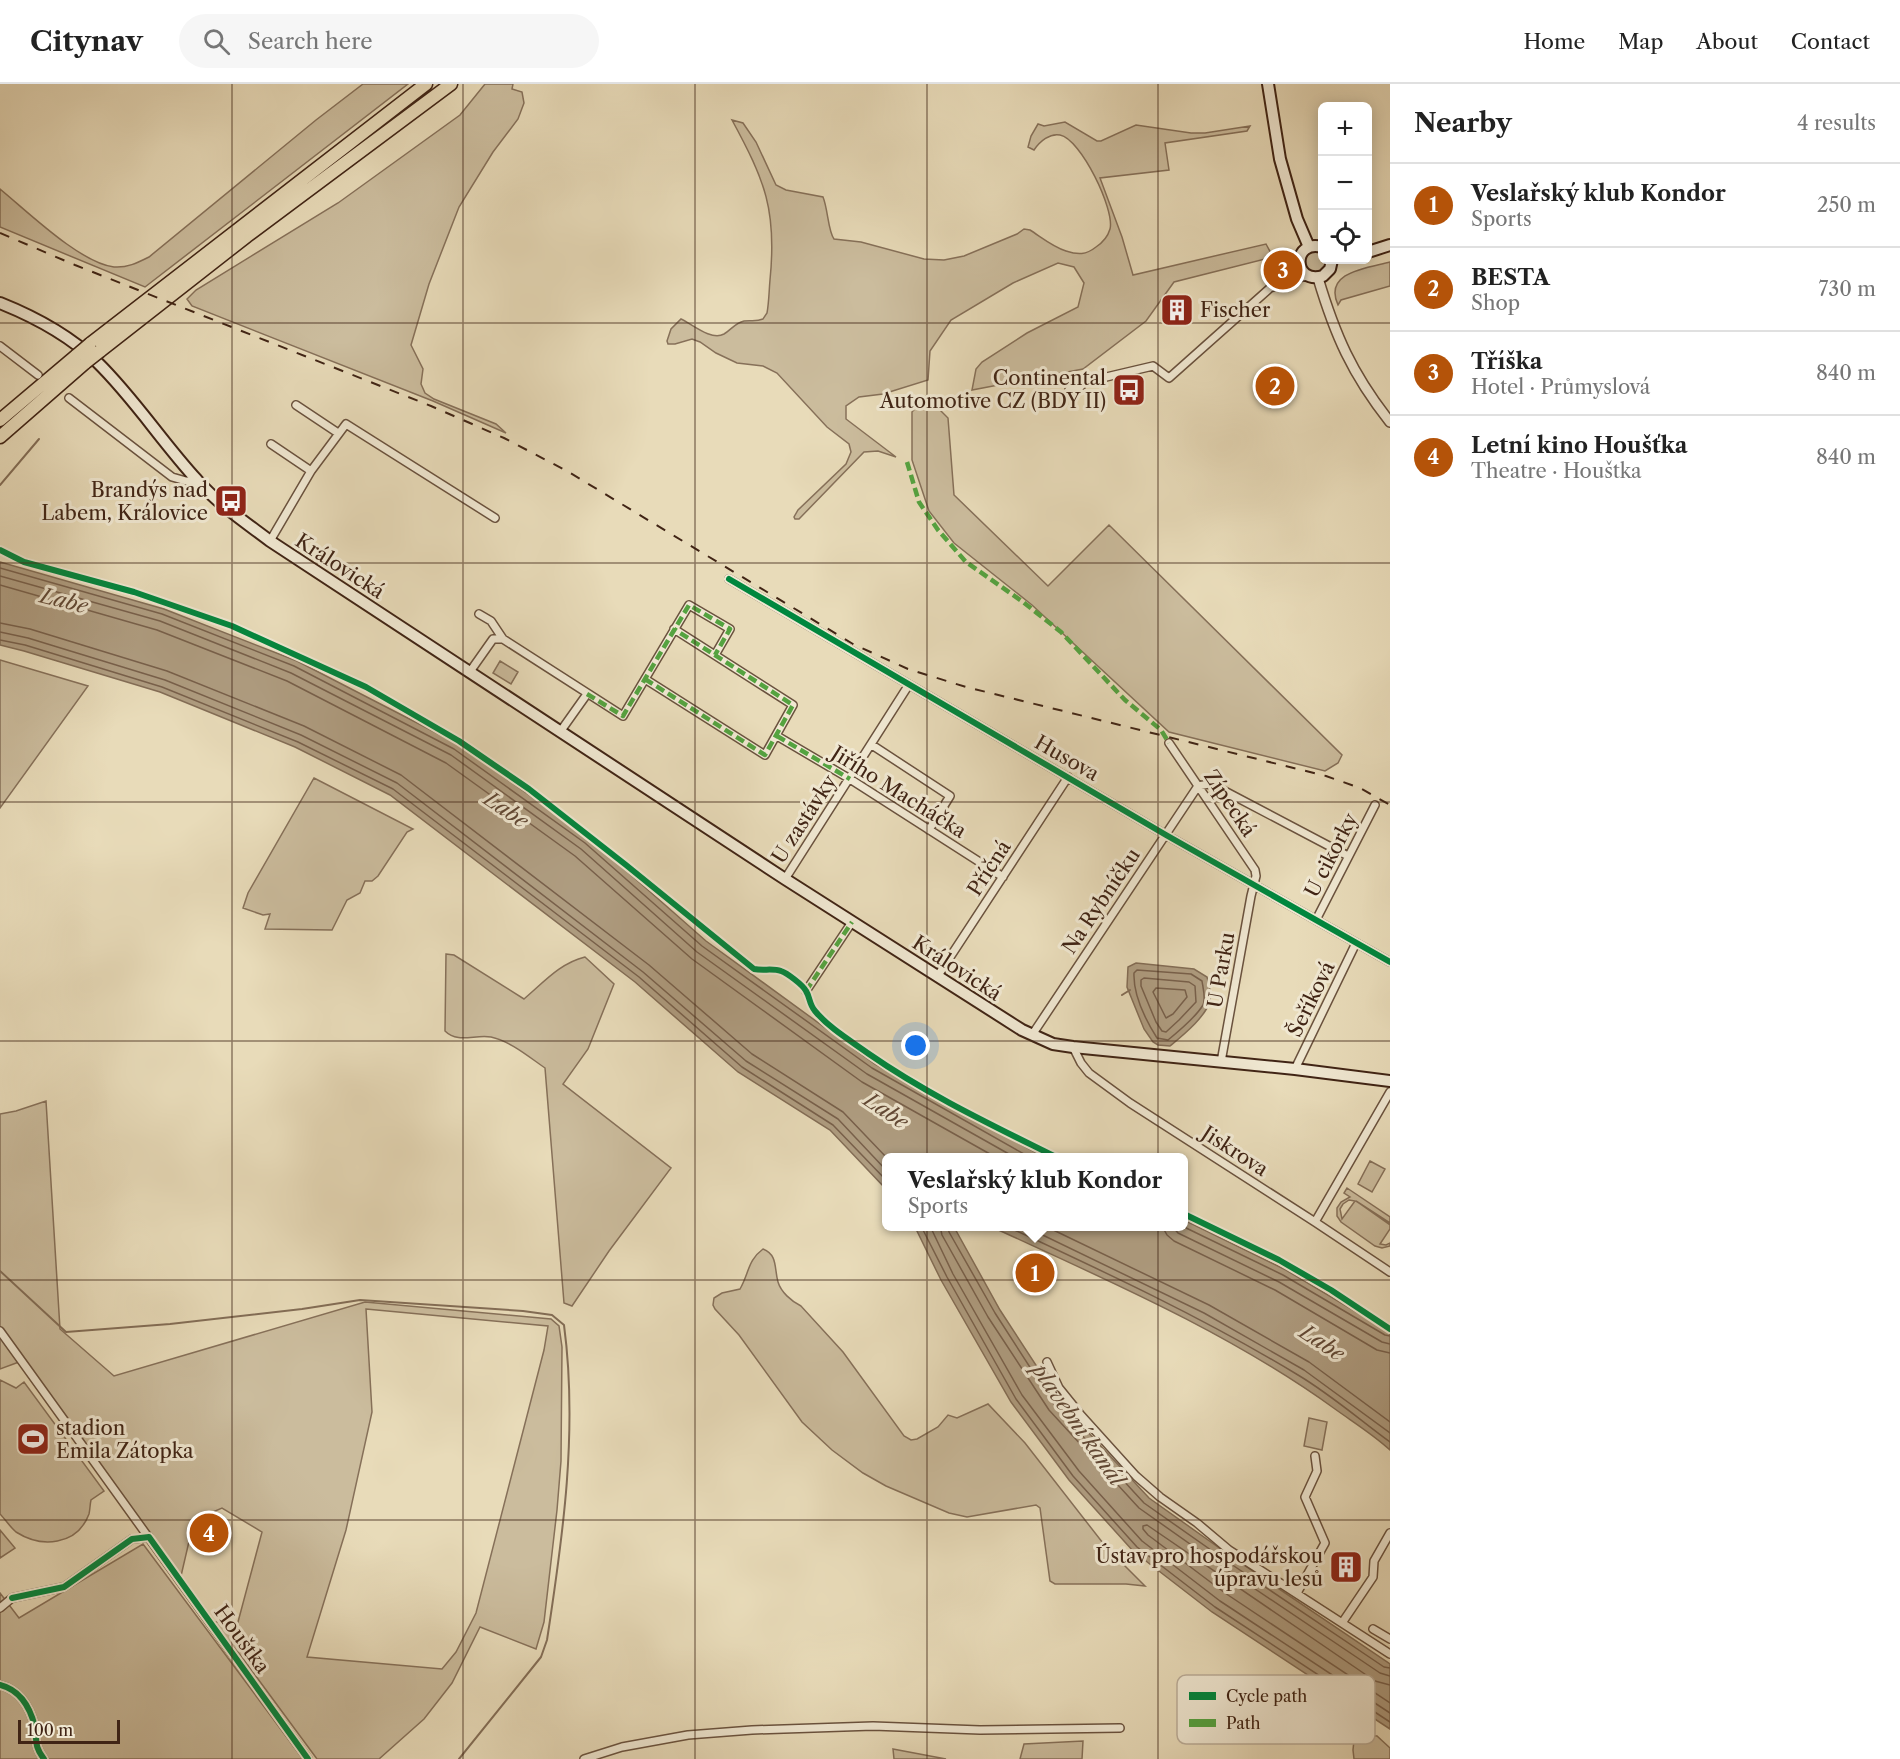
<!DOCTYPE html>
<html lang="en">
<head>
<meta charset="utf-8">
<style>
  body { margin:0; font-family:"Libre Caslon Text",serif; background:#f6f6f6; color:#222 }
  .controls { position:absolute; right:18px; top:18px; display:grid; overflow:hidden; border-radius:9px; box-shadow:0 3px 15px #0003 }
  .controls button { width:54px; height:54px; display:grid; place-items:center; padding:0; border:0; border-bottom:2px solid #e0e0e0; background:#fff; color:#222; font:30px sans-serif }
  .scale { position:absolute; left:18px; bottom:15px; width:102px; box-sizing:border-box; padding-left:6px; border:3px solid #402415; border-top:0; font-size:16px; line-height:21px; white-space:nowrap; color:#402415; -webkit-text-stroke:4px #f0e8d2; paint-order:stroke }
  .you { position:absolute; left:916px; top:962px; width:21px; height:21px; margin:-15px; border:4px solid #fff; border-radius:50%; background:#1a73e8; box-shadow:0 0 0 9px #1a73e833 }
  .badge { display:grid; place-items:center; width:39px; height:39px; border-radius:50%; background:#b45309; color:#fff; font-size:20px; font-weight:700 }
  .pin { position:absolute; translate:-50% -50%; border:3px solid #fff; box-shadow:0 2px 6px #0006 }
  .popup { position:absolute; left:882px; top:1069px; width:306px; height:78px; box-sizing:border-box; display:grid; place-content:center; border-radius:9px; background:#fff; filter:drop-shadow(0 2px 4px #0005); font-size:20px; white-space:nowrap; color:#767676 }
  .popup b { font-size:22px; color:#222 }
  .popup::after { content:''; position:absolute; left:50%; top:100%; margin-left:-12px; border:12px solid transparent; border-top-color:#fff }
  .list { margin:0; padding:0; list-style:none }
  h2 { display:flex; justify-content:space-between; align-items:center; height:78px; margin:0; padding:0 24px; font-size:26px }
  h2 small { font-size:20px; font-weight:400; color:#767676 }
  .list li { display:grid; grid-template-columns:39px 1fr auto; gap:18px; align-items:center; box-sizing:border-box; height:84px; padding:0 24px; border-top:2px solid #e0e0e0 }
  .list b { display:block; font-size:22px; white-space:nowrap }
  .list p { margin:0; font-size:20px; white-space:nowrap; color:#767676 }
  .list em { font-size:20px; font-style:normal; color:#767676 }
  .icon { flex:none; width:33px; height:33px; fill:none; stroke:currentColor; stroke-width:2; stroke-linecap:round; stroke-linejoin:round }
  .map { position:relative; flex:none; width:1390px; height:1675px; overflow:hidden }
  header { display:flex; align-items:center; gap:36px; box-sizing:border-box; height:84px; padding:0 30px; background:#fff; border-bottom:2px solid #e0e0e0 }
  header strong { font-size:28px }
  nav { display:flex; gap:33px; margin-inline-start:auto; font-size:21px }
  .search { width:420px; height:54px; background:#f6f6f6; display:flex; align-items:center; gap:15px; box-sizing:border-box; padding:0 21px; border-radius:33px; color:#767676; font-size:22px }
  main { display:flex }
  aside { flex:1; background:#fff }
  .map>svg:first-child { display:block }
</style>
</head>
<body>
<header>
<strong>Citynav</strong>
<div class="search"><svg class="icon" aria-label="search" viewBox="0 0 24 24"><circle cx="10" cy="10" r="6"/><path d="M15 15l6 6"/></svg>Search here</div>
<nav><a>Home</a><a>Map</a><a>About</a><a>Contact</a></nav>
</header>
<main>
<div class="map">
<svg width="1390" height="1675" viewBox="0 0 1390 1675">
  <rect width="100%" height="100%" fill="#e8dbb9"/>
  <filter id="stains"><feTurbulence type="fractalNoise" baseFrequency=".00333" numOctaves="4"/><feColorMatrix values="0 0 0 0 .2 0 0 0 0 .09 0 0 0 0 .02 0 0 0 .5 -.17"/></filter>
  <radialGradient id="worn" r=".72"><stop offset=".6" stop-color="#630" stop-opacity="0"/><stop offset="1" stop-color="#630" stop-opacity=".3"/></radialGradient>
  <!-- green -->
  <path fill="#cbbc9d" stroke="#867059" stroke-width="1.5" fill-rule="evenodd" d="M363 0H408L145 203 0 143V105C27 127 80 179 114 183 127 184 137 179 149 173L316 36Z
    M485 0H513L512 5 522 8 524 19 518 35 493 68 459 123 429 200 411 261 423 285 421 300 425 309 434 315 496 340 506 349 433 317 192 222 187 215 196 206 338 119 460 31Z
    M732 36 743 39 756 58 776 101 786 106 823 113C828 125 828 147 834 155L861 158 924 175 944 176 964 172 1017 150 1024 145 1030 146C1041 153 1053 163 1066 167 1078 171 1086 171 1096 163 1102 159 1108 152 1110 145 1115 126 1081 55 1060 51 1050 49 1040 57 1034 66L1028 63 1031 52 1038 40 1044 42 1065 38 1097 57H1101L1136 41 1191 49H1205L1250 42 1247 47 1165 59 1169 86 1100 94 1122 153 1133 191 1266 160 1273 173 1174 198 1146 237 1083 285 972 306 976 285 982 278 1027 249 1078 223 1084 199 1074 183 1058 179 1013 199 951 236 930 267 928 296 883 310 859 313 846 322V335L896 373 878 367 864 368 799 435H795L794 433 798 426 846 380 851 368 849 360 827 343 777 289 763 282 737 279 716 269 700 258 692 255 675 260H668L667 257 671 245 681 235C692 240 711 257 724 250 731 246 735 239 744 237 751 236 756 238 763 235L767 229C769 218 769 207 770 196 777 126 765 97 732 36Z
    M1313 167 1322 168V176H1328V183L1315 190 1305 183C1304 174 1305 172 1313 167Z
    M1390 178V202L1341 216 1338 221C1323 188 1367 184 1390 178Z
    M926 312 948 334 954 411 1048 502 1109 441 1342 671 1338 679 1325 687 1169 648 1032 521 954 459 929 427 912 376V328Z
    M0 576 88 602 0 724Z
    M500 577 518 588 511 600 493 589Z
    M314 694 413 745 407 748 378 792 372 797H365L360 809 347 816 332 846 265 845 270 830 263 831 243 824 248 809Z
    M446 870 454 871 524 915C543 899 560 879 585 873L614 900 588 965 563 1000 671 1084 609 1167 572 1222 564 1219 545 984C529 973 510 957 491 953 475 950 458 960 445 947Z
    M46 1017 60 1245 114 1292 365 1218 551 1235 559 1242 562 1263 561 1377 557 1426 544 1538 536 1565 480 1543 452 1599 424 1635 379 1675H317L241 1572 212 1538H238L262 1448 222 1424 194 1436 181 1492 19 1278 0 1285V1030L16 1027ZM366 1225 548 1242 544 1266 476 1529 456 1568 442 1585 307 1573 346 1446 372 1328Z
    M1370 1077 1385 1085 1372 1108 1358 1100Z
    M1347 1104 1390 1133V1139L1356 1117 1390 1141V1145L1380 1160 1386 1161 1390 1159V1162L1382 1164 1375 1162 1341 1138 1337 1132V1124L1341 1118 1350 1113 1344 1109ZM1349 1116 1355 1117 1342 1135 1340 1125 1343 1120Z
    M763 1165C778 1171 774 1184 778 1198 781 1208 791 1217 801 1222L843 1268 904 1352 911 1356 917 1355 938 1343 948 1331 957 1334 988 1320 1025 1359 1106 1463 1145 1502 1126 1500H1055L1050 1497 1040 1424 1036 1421 967 1433 949 1429 886 1402 863 1389 832 1366 802 1338 739 1251 715 1225 713 1221 714 1214 722 1209 740 1205C749 1189 748 1176 763 1165Z
    M0 1296 16 1304 24 1298 104 1407 91 1416C90 1420 90 1426 89 1430 77 1462 41 1464 16 1448 10 1443 5 1435 0 1430Z
    M1309 1334 1327 1338 1322 1366 1304 1362Z
    M0 1446 15 1464 0 1474Z
    M143 1460 303 1675H0V1509L19 1534Z
    M1365 1651 1377 1652 1390 1664V1675H1354L1353 1666 1354 1656Z
    M1083 1657 1082 1675H1020L1024 1660Z
    M893 1665 946 1675H894Z"/>
  <!-- water -->
  <path fill="#af9d81" stroke="#836d56" stroke-width="1.5" d="M0 478 164 525 297 577 458 660 589 754 706 857 875 980 1044 1073 886 1074V1105L830 1046 738 988 635 898 390 711 295 663 160 608 24 567 0 561Z
    M1136 879 1194 885 1207 893C1209 900 1211 909 1210 916 1207 932 1182 952 1170 962L1158 961 1153 958 1144 945 1127 903 1128 883Z
    M1184 1136 1286 1186 1390 1248V1366C1374 1351 1353 1338 1335 1325 1230 1249 1109 1197 992 1143L1184 1142Z
    M915 1143H954L1000 1226 1060 1318 1149 1414 1232 1473 1390 1580V1645L1212 1528 1133 1467 1069 1396 1011 1318 941 1196Z"/>
  <g fill="none" stroke-linecap="round" stroke-linejoin="round">
    <!-- shore -->
    <path stroke="#78604b" stroke-width="1.5" d="M0 484 162 530 294 582 454 665 585 759 702 862 872 984 1031 1074
      M0 492 160 537 291 589 451 671 581 765 697 868 867 990 1016 1074
      M0 501 157 546 287 597 446 679 575 772 692 875 862 998 997 1074
      M0 539 30 545 167 587 304 642 401 691 649 881 752 970 843 1028 887 1074
      M0 548 28 554 165 596 301 651 397 699 643 888 746 977 838 1035 886 1086
      M0 556 25 561 162 603 298 658 393 705 639 893 742 983 833 1041 886 1096
      M1137 886 1191 890 1202 897C1203 904 1206 914 1203 921 1196 933 1179 947 1168 956L1157 954C1145 935 1133 911 1134 889Z
      M1144 894 1189 898 1195 902 1196 918 1179 936 1166 948 1162 947 1156 938 1141 902V896Z
      M1156 904 1185 906 1187 913 1173 930 1166 934 1153 908Z
      M921 1142 947 1193 1016 1315 1073 1392 1137 1463 1215 1523 1390 1638
      M930 1142 953 1190 1022 1311 1079 1387 1142 1457 1220 1517 1390 1629
      M940 1142 942 1151 988 1233 1049 1326 1139 1424 1224 1484 1380 1589 1390 1592
      M948 1142 949 1148 995 1229 1055 1322 1144 1419 1228 1478 1384 1583 1390 1584
      M1006 1142C1105 1188 1204 1234 1298 1291 1330 1310 1360 1336 1390 1358
      M1024 1142 1204 1229 1304 1286 1390 1349
      M1045 1142 1209 1221 1309 1278 1390 1338
      M1162 1142 1167 1151 1174 1157 1275 1206 1377 1266 1390 1269
      M1172 1142 1178 1149 1279 1198 1382 1258 1390 1260
      M1182 1142 1283 1191 1385 1251 1390 1252
      M1390 1601 1375 1597 1147 1441 1143 1442V1445L1148 1451 1225 1509 1390 1619"/>
    <!-- stream -->
    <path stroke="#836d56" stroke-width="2" d="M0 401 39 355
      M1122 911 1130 906
      M0 1187 66 1248 170 1240 302 1225 360 1216 523 1227 552 1231 564 1241C578 1346 563 1452 547 1556L541 1573 459 1675"/>
    <defs>
      <path id="minor" d="M0 262 38 291
        M1069 306 1079 304 1085 298 1153 282 1169 294 1270 204 1292 195 1308 192
        M69 314 172 393 186 397H197
        M296 321 338 349
        M271 360 311 387
        M270 457 311 387 346 340 495 434
        M729 495 1166 751 1390 878
        M479 530 491 537 503 555
        M469 589 493 555H503L623 632 689 521 730 545 715 571
        M645 595 765 671 793 621 674 545
        M560 648 587 610
        M777 652 850 695 1003 793
        M1169 659 1255 786 1256 792 1251 812 1221 978
        M872 661 950 712 929 746
        M785 795 908 602
        M1316 836 1375 721
        M937 893 1068 693
        M806 907 852 838
        M1032 951 1198 702 1209 700 1217 703 1348 772
        M1073 963 1081 979 1089 989 1130 1019 1315 1138 1390 1188
        M1295 985 1356 859
        M1315 1138 1390 1008
        M0 1247 308 1675
        M1047 1278 1059 1304 1080 1330 1136 1392 1160 1413 1197 1439 1229 1466 1390 1570
        M1297 1509 1325 1459 1305 1413 1317 1387 1315 1372
        M0 1524 12 1514 64 1503 132 1455 149 1453
        M1342 1539 1373 1493 1374 1477 1390 1449
        M1373 1545 1390 1555
        M0 1601C20 1606 30 1623 35 1643 37 1657 34 1662 44 1675
        M584 1675 622 1663 688 1651 752 1646 873 1642 980 1646 1120 1644"/>
      <path id="tertiary" d="M1318 194C1335 251 1352 290 1390 338"/>
      <path id="secondary" d="M1268 0 1280 75 1297 135 1309 163
        M1322 163C1292 155 1292 201 1323 192L1330 185 1332 176
        M1368 168 1390 161
        M0 219C35 233 69 251 97 278 134 314 162 358 197 396 218 420 245 438 270 457L785 795 1022 946 1053 960 1073 963 1295 985 1390 997"/>
      <path id="motorway" d="M90 260 426 0
        M100 267 247 152 451 0
        M0 336 77 271
        M0 353 86 278"/>
    </defs>
    <!-- minor casing -->
    <use href="#minor" stroke="#6a523e" stroke-width="10"/>
    <!-- tertiary casing -->
    <use href="#tertiary" stroke="#6a523e" stroke-width="12"/>
    <!-- secondary casing -->
    <use href="#secondary" stroke="#402415" stroke-width="14"/>
    <!-- motorway casing -->
    <use href="#motorway" stroke="#402415" stroke-width="15"/>
    <!-- minor -->
    <use href="#minor" stroke="#f0e8d2" stroke-width="7"/>
    <!-- tertiary -->
    <use href="#tertiary" stroke="#f0e8d2" stroke-width="9"/>
    <!-- secondary -->
    <use href="#secondary" stroke="#f0e8d2" stroke-width="10"/>
    <!-- motorway -->
    <use href="#motorway" stroke="#e8dbb9" stroke-width="12"/>
    <!-- rail -->
    <path stroke="#402415" stroke-width="2" stroke-dasharray="10 10" stroke-linecap="butt" d="M0 149 75 181 431 322 504 354 567 387 853 560 908 585 966 603 1326 692 1360 704 1390 721"/>
    <defs>
      <path id="motorway-bridge" d="M77 271 90 260
        M86 278 100 267"/>
    </defs>
    <!-- motorway-bridge casing -->
    <use href="#motorway-bridge" stroke="#402415" stroke-width="15" stroke-linecap="butt"/>
    <!-- motorway-bridge -->
    <use href="#motorway-bridge" stroke="#e8dbb9" stroke-width="12"/>
    <!-- quiet -->
    <path stroke="#54a340" stroke-width="4.5" stroke-dasharray="9 4.5" stroke-linecap="butt" d="M907 378 919 418 938 446 966 478 1023 518 1061 548 1125 616 1161 646 1169 659
      M645 595 765 671 793 621 674 545
      M587 610 623 632 689 521 730 545 715 571
      M777 652 850 695
      M806 907 852 838"/>
    <defs>
      <path id="cycleway" d="M0 466 24 478 134 508 232 542 366 603 459 657 529 705 626 781 754 885C763 887 773 884 781 887 787 889 803 901 806 907 810 913 809 920 815 927 829 944 851 957 869 970 928 1011 994 1042 1058 1074
        M729 495 1166 751 1390 878
        M1184 1130 1279 1176 1331 1206 1390 1245
        M12 1514 64 1503 132 1455 149 1453 308 1675
        M0 1601C20 1606 30 1623 35 1643 37 1657 34 1662 44 1675"/>
    </defs>
    <!-- cycleway casing -->
    <use href="#cycleway" stroke="#f0e8d2" stroke-width="10"/>
    <!-- cycleway -->
    <use href="#cycleway" stroke="#00873e" stroke-width="6"/>
  </g>
  <!-- grid -->
  <path fill="none" stroke="#402415" stroke-width="1.5" stroke-opacity="0.55" d="M232 0V1675M463 0V1675M695 0V1675M927 0V1675M1158 0V1675M0 239H1390M0 479H1390M0 718H1390M0 957H1390M0 1196H1390M0 1436H1390"/>
  <!-- icons -->
  <defs>
    <symbol id="building-square" viewBox="-11 -11 22 22"><rect x="-9" y="-9" width="18" height="18" rx="4" fill="#8f2418" stroke="#f0e8d2"/><path d="M-4-6H4V6H1V3H-1V6H-4ZM-2.5-4.3h1.7v1.8h-1.7ZM.8-4.3h1.7v1.8H.8ZM-2.5-1h1.7V.8h-1.7ZM.8-1h1.7V.8H.8Z" fill="#fff"/></symbol>
    <symbol id="bus-square" viewBox="-11 -11 22 22"><rect x="-9" y="-9" width="18" height="18" rx="4" fill="#8f2418" stroke="#f0e8d2"/><path d="M-5-6H5V4H4V6H2V4H-2V6H-4V4H-5ZM-3.5-4V0h7V-4ZM-3.5 1.2v1.5H-2V1.2ZM2 1.2v1.5H3.5V1.2Z" fill="#fff"/></symbol>
    <symbol id="stadium-square" viewBox="-11 -11 22 22"><rect x="-9" y="-9" width="18" height="18" rx="4" fill="#8f2418" stroke="#f0e8d2"/><path d="M0-5a6.5 5 0 1 0 0 10a6.5 5 0 1 0 0-10ZM-3.5-1.8h7v3.6h-7Z" fill="#fff"/></symbol>
  </defs>
  <g fill-rule="evenodd">
    <use href="#building-square" x="1158" y="207" width="38" height="38"/>
    <use href="#bus-square" x="1110" y="287" width="38" height="38"/>
    <use href="#bus-square" x="212" y="398" width="38" height="38"/>
    <use href="#stadium-square" x="14" y="1336" width="38" height="38"/>
    <use href="#building-square" x="1327" y="1464" width="38" height="38"/>
  </g>
  <g text-anchor="middle" stroke-width="6" stroke-linejoin="round" paint-order="stroke">
    <!-- poi labels -->
    <g font-size="20" fill="#402415" stroke="#f0e8d2" text-anchor="end">
      <text x="1200" y="233" text-anchor="start">Fischer</text>
      <text x="1106" y="301">Continental<tspan x="1106" dy="23">Automotive CZ (BDY II)</tspan></text>
      <text x="208" y="413">Brandýs nad<tspan x="208" dy="23">Labem, Královice</tspan></text>
      <text x="56" y="1351" text-anchor="start">stadion<tspan x="56" dy="23">Emila Zátopka</tspan></text>
      <text x="1323" y="1479">Ústav pro hospodářskou<tspan x="1323" dy="23">úpravu lesů</tspan></text>
    </g>
    <!-- street labels -->
    <g font-size="20" fill="#402415" stroke="#f0e8d2">
      <text transform="translate(340 482) rotate(33)" y="7">Královická</text>
      <text transform="translate(1067 674) rotate(30)" y="7">Husova</text>
      <text transform="translate(899 708) rotate(32)" y="7">Jiřího Macháčka</text>
      <text transform="translate(1230 719) rotate(56)" y="7">Zípecká</text>
      <text transform="translate(804 735) rotate(-57)" y="7">U zastávky</text>
      <text transform="translate(1331 771) rotate(-63)" y="7">U cikorky</text>
      <text transform="translate(989 784) rotate(-57)" y="7">Příčná</text>
      <text transform="translate(1101 817) rotate(-56)" y="7">Na Rybníčku</text>
      <text transform="translate(957 884) rotate(33)" y="7">Královická</text>
      <text transform="translate(1221 886) rotate(-80)" y="7">U Parku</text>
      <text transform="translate(1311 915) rotate(-64)" y="7">Šeříková</text>
      <text transform="translate(1235 1067) rotate(33)" y="7">Jiskrova</text>
      <text transform="translate(242 1555) rotate(54)" y="7">Houštka</text>
    </g>
    <!-- water labels -->
    <g font-size="21" font-style="italic" fill="#614835" stroke="#f0e8d2">
      <text transform="translate(64 517) rotate(14)" y="7">Labe</text>
      <text transform="translate(506 726) rotate(34)" y="7">Labe</text>
      <text transform="translate(886 1027) rotate(34)" y="7">Labe</text>
      <text transform="translate(1322 1259) rotate(33)" y="7">Labe</text>
      <text transform="translate(1078 1341) rotate(55)" y="7">plavební kanál</text>
    </g>
  </g>
  <!-- legend -->
  <rect x="1177" y="1591" width="198" height="69" rx="9" fill="#f0e8d2" stroke="#bbad99" stroke-width="1.5"/>
  <rect x="1189" y="1608" width="27" height="8" fill="#00873e"/>
  <rect x="1189" y="1635" width="27" height="8" fill="#54a340"/>
  <g font-size="16" fill="#402415">
    <text x="1226" y="1618">Cycle path</text>
    <text x="1226" y="1645">Path</text>
  </g>
  <rect width="100%" height="100%" filter="url(#stains)"/>
  <rect width="100%" height="100%" fill="url(#worn)"/>
</svg>
<div class="controls">
<button>+</button>
<button>−</button>
<button><svg class="icon" aria-label="locate" viewBox="0 0 24 24"><circle cx="12" cy="12" r="6"/><path d="M12 2v4M12 18v4M2 12h4M18 12h4"/></svg></button>
</div>
<div class="scale">100 m</div>
<div class="you"></div>
<div class="pin badge" style="left:1035px;top:1189px">1</div>
<div class="popup"><b>Veslařský klub Kondor</b>Sports</div>
<div class="pin badge" style="left:1275px;top:302px">2</div>
<div class="pin badge" style="left:1283px;top:186px">3</div>
<div class="pin badge" style="left:209px;top:1449px">4</div>
</div>
<aside>
<h2>Nearby<small>4 results</small></h2>
<ul class="list">
<li><span class="badge">1</span><div><b>Veslařský klub Kondor</b><p>Sports</p></div><em>250 m</em></li>
<li><span class="badge">2</span><div><b>BESTA</b><p>Shop</p></div><em>730 m</em></li>
<li><span class="badge">3</span><div><b>Tříška</b><p>Hotel · Průmyslová</p></div><em>840 m</em></li>
<li><span class="badge">4</span><div><b>Letní kino Houšťka</b><p>Theatre · Houštka</p></div><em>840 m</em></li>
</ul>
</aside>
</main>
</body>
</html>
